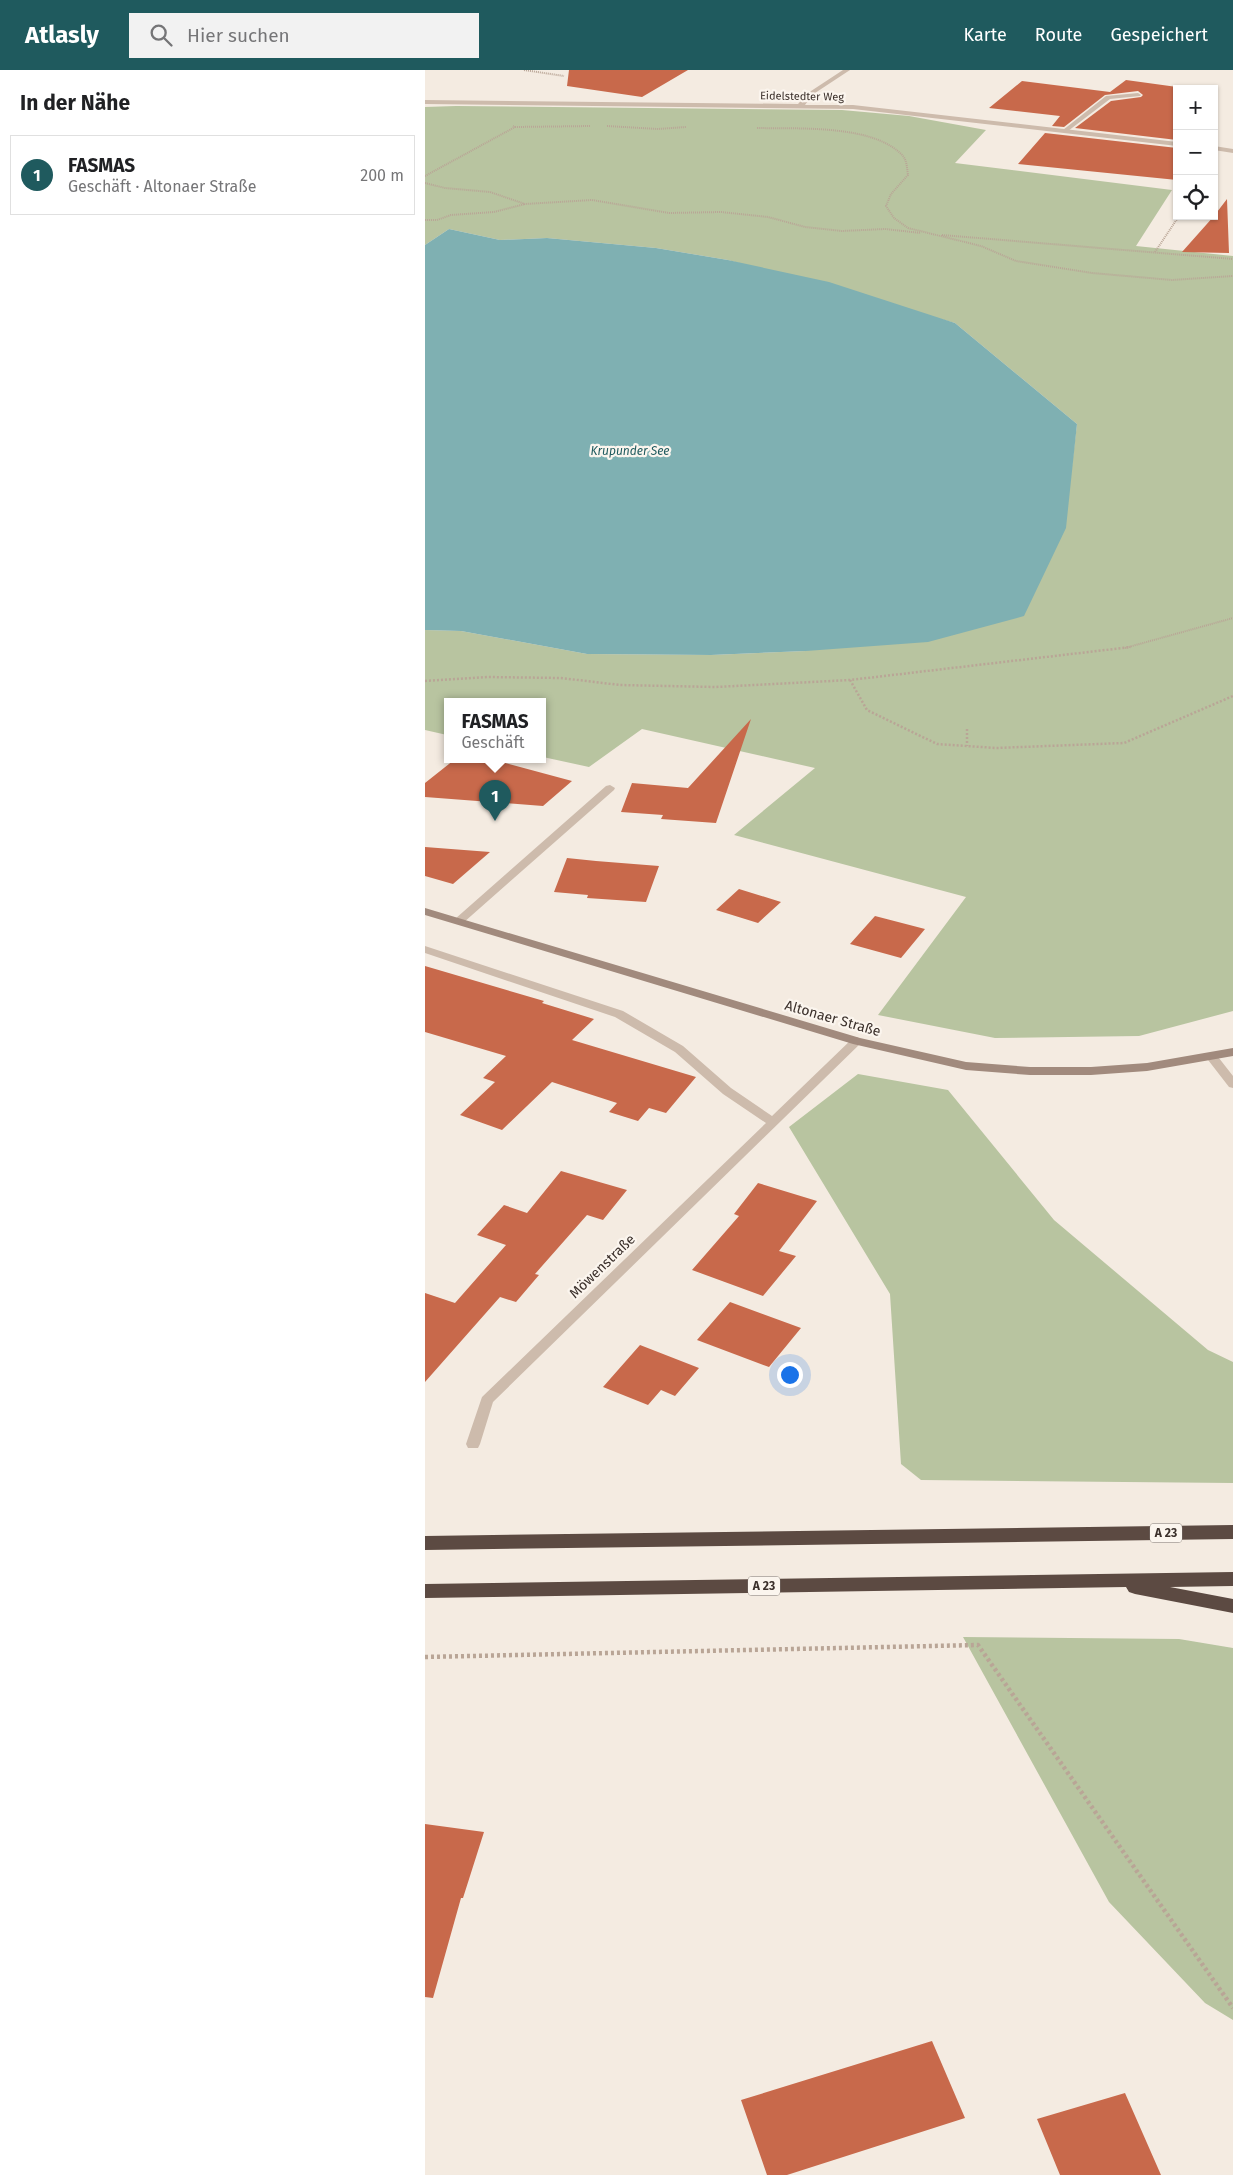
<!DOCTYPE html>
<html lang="de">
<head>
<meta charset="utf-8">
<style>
  body { margin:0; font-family:"Fira Sans",sans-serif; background:#f2f2f2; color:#202124 }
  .controls { position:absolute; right:15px; top:15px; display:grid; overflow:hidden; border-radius:0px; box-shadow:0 1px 4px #0004 }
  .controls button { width:45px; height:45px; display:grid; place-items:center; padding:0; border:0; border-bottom:1px solid #e0e0e0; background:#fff; color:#202124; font:25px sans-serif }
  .you { position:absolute; left:364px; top:1304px; width:18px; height:18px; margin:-12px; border:4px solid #fff; border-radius:50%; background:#1a73e8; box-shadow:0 0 0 8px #1a73e833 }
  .badge { display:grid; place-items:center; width:32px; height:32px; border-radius:50%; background:#1f5a5e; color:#fff; font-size:16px; font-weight:700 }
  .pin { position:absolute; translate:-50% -41px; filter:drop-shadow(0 1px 2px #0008) }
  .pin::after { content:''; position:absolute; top:26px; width:18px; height:15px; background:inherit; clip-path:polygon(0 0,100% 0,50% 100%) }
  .popup { position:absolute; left:19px; top:628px; width:102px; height:65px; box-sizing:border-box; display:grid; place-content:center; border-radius:0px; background:#fff; filter:drop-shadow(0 1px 4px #0005); font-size:16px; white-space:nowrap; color:#757577 }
  .popup b { font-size:19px; color:#202124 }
  .popup::after { content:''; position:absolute; left:50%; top:100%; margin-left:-10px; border:10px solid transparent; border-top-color:#fff }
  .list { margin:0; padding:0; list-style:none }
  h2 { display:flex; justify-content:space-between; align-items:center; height:65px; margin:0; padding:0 20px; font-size:21px }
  h2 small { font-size:16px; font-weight:400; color:#757577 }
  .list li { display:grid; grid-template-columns:32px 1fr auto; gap:15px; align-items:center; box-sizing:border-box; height:80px; margin:0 10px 10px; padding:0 10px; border:1px solid #e0e0e0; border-radius:0px }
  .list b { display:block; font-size:19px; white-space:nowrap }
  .list p { margin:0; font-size:16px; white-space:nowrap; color:#757577 }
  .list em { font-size:16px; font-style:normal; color:#757577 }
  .icon { flex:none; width:28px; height:28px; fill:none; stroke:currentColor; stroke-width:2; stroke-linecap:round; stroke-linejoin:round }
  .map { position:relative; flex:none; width:808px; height:2105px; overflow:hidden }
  header { display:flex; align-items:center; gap:30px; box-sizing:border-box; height:70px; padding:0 25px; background:#1f5a5e; color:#fff }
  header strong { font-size:24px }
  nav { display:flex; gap:28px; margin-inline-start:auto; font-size:18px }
  .search { width:350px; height:45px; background:#f2f2f2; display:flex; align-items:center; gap:12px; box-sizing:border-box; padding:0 18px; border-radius:0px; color:#757577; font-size:19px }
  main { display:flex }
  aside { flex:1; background:#fff }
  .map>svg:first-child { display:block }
</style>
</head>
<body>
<header>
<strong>Atlasly</strong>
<div class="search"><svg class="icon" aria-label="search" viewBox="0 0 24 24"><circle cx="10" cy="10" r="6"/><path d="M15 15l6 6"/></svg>Hier suchen</div>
<nav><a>Karte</a><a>Route</a><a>Gespeichert</a></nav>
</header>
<main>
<aside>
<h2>In der Nähe<small></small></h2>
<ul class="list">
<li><span class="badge">1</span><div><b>FASMAS</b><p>Geschäft · Altonaer Straße</p></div><em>200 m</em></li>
</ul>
</aside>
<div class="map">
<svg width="808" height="2105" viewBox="0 0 808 2105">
  <rect width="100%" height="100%" fill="#f4ebe1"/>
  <!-- green -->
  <path fill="#b8c4a0" d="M31 36 417 40 484 46 561 60 530 93 747 120 711 176 808 186V941L714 966 570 968 453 945 541 827 309 765 390 698 217 659 164 697 118 687V632H22V665L0 660V560L36 561 162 584 286 585 381 581 647 395 652 354 530 253 303 190 231 178 122 168 75 170 24 159 0 175V37Z
    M433 1004 523 1020 629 1150 783 1280 808 1292V1413L496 1410 476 1394 465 1224 364 1057Z
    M538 1567 754 1569 808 1578V1950L780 1933 684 1832Z"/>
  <!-- water -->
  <path fill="#7fb0b2" d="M24 159 75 170 122 168 231 178 303 190 404 212 530 253 652 354 641 458 599 546 503 572 381 581 286 585 162 584 36 561 0 560V175Z"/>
  <!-- building -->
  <path fill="#c8694b" d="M144 0H263L217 27 142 16Z
    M701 10 752 17V70L650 58 686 31 716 27 718 25 713 21 680 25 639 57 627 56 635 46 564 38 597 11 685 22Z
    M620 63 752 78V110L593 94Z
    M802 129 804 183 757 182 789 146Z
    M326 649 291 753 236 749 238 745 196 742 207 713 263 718Z
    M29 690H69L147 711 118 736 0 727V713Z
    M0 777 65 782 28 814 0 806Z
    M142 788 171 791 234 796 221 832 162 828 163 825 129 822Z
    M314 819 356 832 333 853 291 840Z
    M450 846 500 859 476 888 425 874Z
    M0 896 119 931 117 933 169 949 147 970 271 1007 241 1043 224 1038 213 1051 184 1042 192 1033 127 1012 77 1060 35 1045 70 1012 58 1008 81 986 0 962Z
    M136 1101 202 1120 178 1150 162 1145 110 1204 114 1205 91 1232 75 1227 0 1312V1223L30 1233 81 1175 52 1165 79 1135 102 1143Z
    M333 1113 392 1131 354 1181 371 1186 338 1226 267 1200 314 1146 309 1144Z
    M305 1232 376 1258 344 1297 272 1270Z
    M215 1275 274 1298 250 1326 236 1320 223 1335 178 1317Z
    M0 1754 59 1762 38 1828H36L8 1928 0 1927Z
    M507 1971 540 2048 362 2105H342L316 2030Z
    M700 2023 736 2105H635L612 2049Z"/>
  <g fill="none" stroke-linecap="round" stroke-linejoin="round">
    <!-- path-far2 -->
    <path stroke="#b9a596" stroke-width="2" stroke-dasharray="1 1" stroke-linecap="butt" d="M99 0 139 6
      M182 56 233 59 261 57
      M90 57 166 56
      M332 58C373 59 449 54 478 86 482 91 482 99 483 105L466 124 461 136 469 148 483 158 556 176 591 191 667 203 747 210 808 206
      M0 106 90 57 88 56
      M0 113 20 118 65 122 100 134 167 130 244 143 296 142 343 147 380 157 417 161 460 159 496 163
      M0 150H12L26 145 69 142 100 134
      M517 165 808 189
      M730 182 754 146
      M700 578 808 548"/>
    <!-- path-far1 -->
    <path stroke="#b9a596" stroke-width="2.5" stroke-dasharray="2 2" stroke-linecap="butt" d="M425 610 442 640 512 674 571 678 699 673 808 626
      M0 611 62 607 136 608 195 615 291 617 425 610 706 577
      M542 659V676"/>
    <!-- path -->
    <path stroke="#b9a596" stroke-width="4.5" stroke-dasharray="3 3" stroke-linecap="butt" d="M0 1587 553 1575 808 1938"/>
    <!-- service -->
    <path fill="#cdbbac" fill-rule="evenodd" d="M713 23 716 25 715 26 685 29 643 61 638 60 681 26Z
      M185 715 190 718 189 720 38 853H30L28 851 30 849 181 716Z"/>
    <!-- minor -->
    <path fill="#cdbbac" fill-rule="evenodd" d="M418 0H425L387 25 380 35H428L752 72V76L428 39 0 34V30L373 34 383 23Z
      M789 76 808 79V83L789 80Z
      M0 876 198 941 258 976 306 1018 347 1046 428 968 432 967 438 971 68 1332 55 1374 53 1378H43L41 1374 57 1327 341 1053 298 1024 250 982 190 947 0 883Z
      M786 982 790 983 808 1006V1018L804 1017 780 986Z"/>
    <!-- secondary -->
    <path fill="#a18a7d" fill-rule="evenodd" d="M0 838 435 968 541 992 605 997H666L722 993 808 978V986L722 1001 666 1005H605L541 1000 428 974 0 845Z"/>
    <!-- motorway -->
    <path fill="#5c4a42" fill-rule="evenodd" d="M808 1455V1469L0 1480V1466Z
      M808 1502V1516L745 1517 808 1529V1543L710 1524 704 1522 701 1517 0 1528V1514Z"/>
  </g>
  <g text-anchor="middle" stroke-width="4.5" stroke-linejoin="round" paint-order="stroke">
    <!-- far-street labels -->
    <g font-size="11" fill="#3b302b" stroke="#fbf5ee">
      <text transform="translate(377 26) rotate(1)" y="4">Eidelstedter Weg</text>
    </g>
    <!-- far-water labels -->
    <g font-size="12" font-style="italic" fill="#1f5a5e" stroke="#fbf5ee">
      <text x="205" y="385">Krupunder See</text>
    </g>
    <!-- shield labels -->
    <g fill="#fbf5ee" stroke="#756b66" stroke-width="1">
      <rect x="725" y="1453.5" width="32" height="19" rx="4"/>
      <rect x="323" y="1506.5" width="32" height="19" rx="4"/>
    </g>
    <g font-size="12" font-weight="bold" fill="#3b302b">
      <text x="741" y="1467">A 23</text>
      <text x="339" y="1520">A 23</text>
    </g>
    <!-- street labels -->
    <g font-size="14" fill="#3b302b" stroke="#fbf5ee">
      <text transform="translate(408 948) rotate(16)" y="5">Altonaer Straße</text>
      <text transform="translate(177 1196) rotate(-44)" y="5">Möwenstraße</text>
    </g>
  </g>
</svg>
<div class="controls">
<button>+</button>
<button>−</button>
<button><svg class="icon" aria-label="locate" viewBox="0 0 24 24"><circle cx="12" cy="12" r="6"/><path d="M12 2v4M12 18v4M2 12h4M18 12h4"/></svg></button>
</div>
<div class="you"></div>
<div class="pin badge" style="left:70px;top:751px">1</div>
<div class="popup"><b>FASMAS</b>Geschäft</div>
</div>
</main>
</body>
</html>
